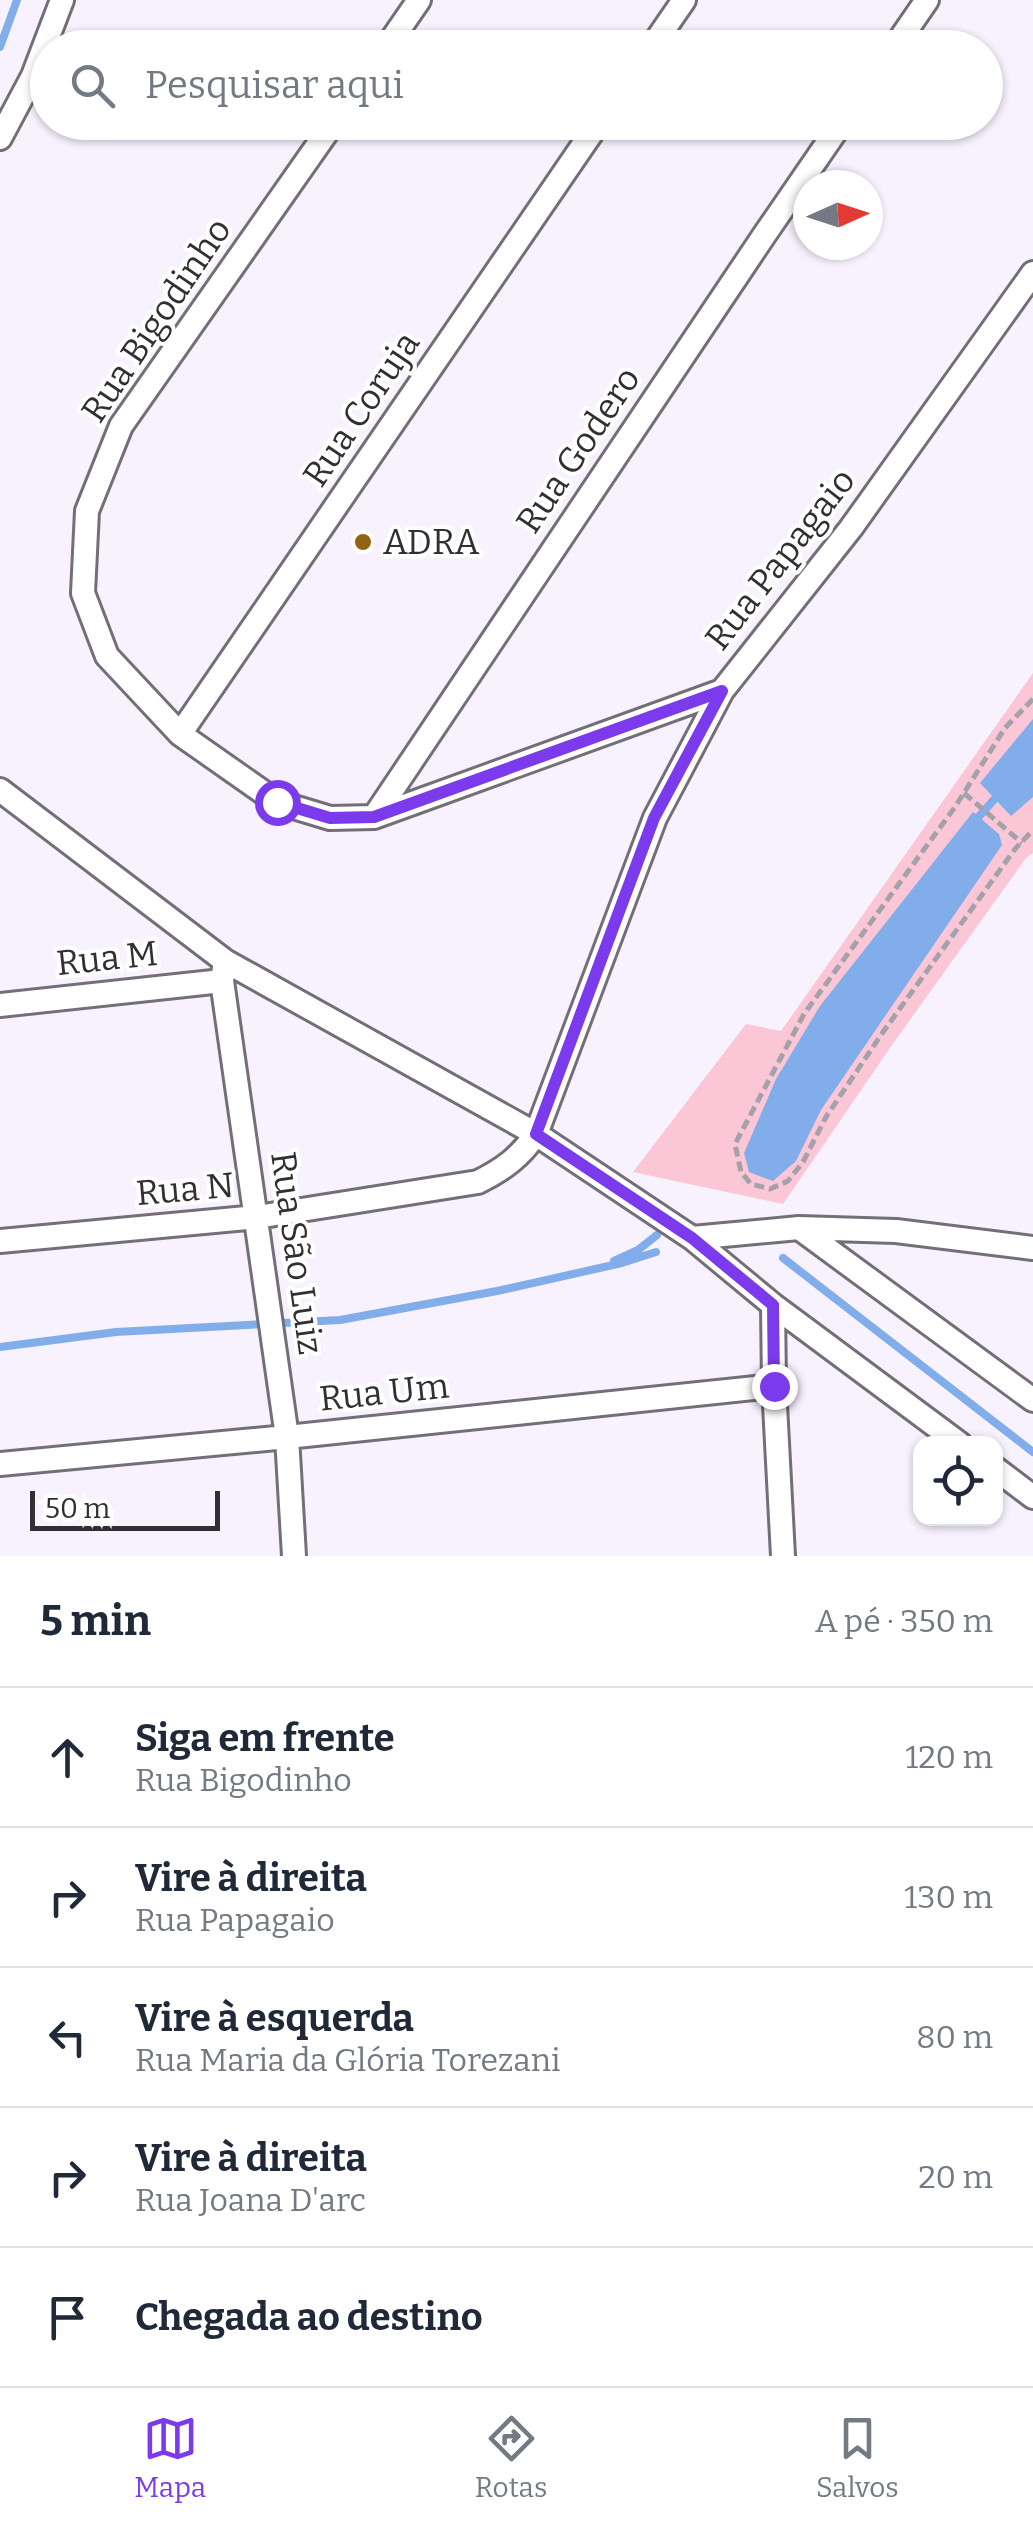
<!DOCTYPE html>
<html lang="pt">
<head>
<meta charset="utf-8">
<style>
  body { margin:0; font-family:Bitter,serif; background:#f6f6f7; color:#1f2937 }
  .controls { position:absolute; right:30px; bottom:30px; display:grid; overflow:hidden; border-radius:20px; box-shadow:0 2px 8px #0004 }
  .controls button { width:90px; height:90px; display:grid; place-items:center; padding:0; border:0; border-bottom:2px solid #e0e1e3; background:#fff; color:#1f2937; font:50px sans-serif }
  .compass { position:absolute; left:793px; top:170px; width:90px; height:90px; border-radius:50%; background:#fff; box-shadow:0 2px 8px #0004; rotate:87deg }
  .scale { position:absolute; left:30px; bottom:25px; width:190px; box-sizing:border-box; padding-left:10px; border:5px solid #312f34; border-top:0; font-size:28px; line-height:35px; white-space:nowrap; color:#312f34; -webkit-text-stroke:8px #fff; paint-order:stroke }
  .stop { position:absolute; width:30px; height:30px; margin:-22px; border:8px solid #7c3aed; border-radius:50%; background:#fff }
  .stop.end { background:#7c3aed; border-color:#fff; box-shadow:0 2px 10px #0008 }
  .list { margin:0; padding:0; list-style:none }
  h2 { display:flex; justify-content:space-between; align-items:center; height:130px; margin:0; padding:0 40px; font-size:42px }
  h2 small { font-size:32px; font-weight:400; color:#747a83 }
  .list li { display:grid; grid-template-columns:65px 1fr auto; gap:30px; align-items:center; box-sizing:border-box; height:140px; padding:0 40px; border-top:2px solid #e0e1e3 }
  .list b { display:block; font-size:38px; white-space:nowrap }
  .list p { margin:0; font-size:32px; white-space:nowrap; color:#747a83 }
  .list em { font-size:32px; font-style:normal; color:#747a83 }
  .icon { flex:none; width:55px; height:55px; fill:none; stroke:currentColor; stroke-width:2; stroke-linecap:round; stroke-linejoin:round }
  .map { position:relative; flex:none; width:1033px; height:1556px; overflow:hidden }
  .search { position:absolute; background:#fff; box-shadow:0 2px 8px #0004; left:30px; right:30px; top:30px; height:110px; display:flex; align-items:center; gap:25px; box-sizing:border-box; padding:0 35px; border-radius:55px; color:#747a83; font-size:38px }
  .sheet { height:830px; background:#fff }
  nav { display:flex; justify-content:space-around; align-items:center; box-sizing:border-box; height:140px; border-top:2px solid #e0e1e3; background:#fff; font-size:28px; color:#747a83 }
  nav a { display:grid; justify-items:center; gap:5px }
  nav .on { color:#7c3aed }
  .map>svg:first-child { display:block }
</style>
</head>
<body>
<div class="map">
<svg width="1033" height="1556" viewBox="0 0 1033 1556">
  <rect width="100%" height="100%" fill="#f7f2fe"/>
  <!-- green -->
  <path fill="#fbc6d6" d="M1033 673V853L1026 858 892 1045 783 1204 633 1172 746 1024 781 1031Z"/>
  <!-- water -->
  <path fill="#81aeea" d="M1033 719V797L1011 816 980 783Z
    M973 812 999 834 1002 845 821 1110 796 1161 773 1181 749 1172 744 1153 776 1079 820 1006Z"/>
  <g fill="none" stroke-linecap="round" stroke-linejoin="round">
    <!-- stream -->
    <path stroke="#81aeea" stroke-width="8" d="M0 47 17 0
      M973 823 1000 793
      M783 1258 1033 1452
      M614 1261 638 1250 657 1235
      M0 1347 116 1332 340 1320 497 1291 622 1263 656 1252"/>
    <defs>
      <path id="street" d="M386 48 419 0
        M651 48 684 0
        M894 48 927 0
        M334 122 121 426 87 511 83 593 107 656 180 734 277 802 330 818 374 817 722 691
        M0 138 33 76 62 0
        M180 734 599 122
        M0 790 225 961 536 1134 692 1238 773 1305 960 1444
        M374 817 765 234 842 122
        M225 961 222 981 287 1437 294 1556
        M0 1005 222 981
        M799 1228 1033 1400
        M692 1238 799 1228 896 1231 1033 1248
        M0 1241 257 1217 478 1182C504 1169 520 1157 536 1134L655 818 722 691 851 528 1033 273
        M773 1305 774 1386 783 1556
        M0 1464 287 1437 774 1386
        M996 1469 1033 1497"/>
    </defs>
    <!-- street casing -->
    <use href="#street" stroke="#736e78" stroke-width="28"/>
    <!-- path -->
    <path stroke="#a4a1aa" stroke-width="5" stroke-dasharray="10 5" stroke-linecap="butt" d="M1033 699 1005 728 955 807 804 1014 735 1144 741 1172 751 1184 770 1189 788 1181 803 1162 826 1117 883 1032 1015 849 1033 830
      M964 793 1022 843"/>
    <!-- street -->
    <use href="#street" stroke="#fff" stroke-width="22"/>
  </g>
  <g fill="none" stroke-linecap="round" stroke-linejoin="round">
    <!-- route -->
    <path stroke="#7c3aed" stroke-width="12" d="M277 802 330 818 374 817 722 691 654 818 536 1134 692 1238 773 1305 774 1386"/>
  </g>
  <!-- markers -->
  <circle fill="#926411" stroke="#fff" stroke-width="4" cx="363" cy="542" r="10"/>
  <g text-anchor="middle" stroke-width="8" stroke-linejoin="round" paint-order="stroke">
    <!-- street labels -->
    <g font-size="35" fill="#312f34" stroke="#fff">
      <text transform="translate(156 320) rotate(-56)" y="12">Rua Bigodinho</text>
      <text transform="translate(361 409) rotate(-56)" y="12">Rua Coruja</text>
      <text transform="translate(578 450) rotate(-56)" y="12">Rua Godero</text>
      <text transform="translate(780 559) rotate(-52)" y="12">Rua Papagaio</text>
      <text transform="translate(107 958) rotate(-6)" y="12">Rua M</text>
      <text transform="translate(185 1189) rotate(-5)" y="12">Rua N</text>
      <text transform="translate(297 1253) rotate(82)" y="12">Rua São Luiz</text>
      <text transform="translate(384 1392) rotate(-6)" y="12">Rua Um</text>
    </g>
    <!-- poi labels -->
    <g font-size="35" fill="#312f34" stroke="#fff" text-anchor="start">
      <text x="383" y="554">ADRA</text>
    </g>
  </g>
</svg>
<div class="controls">
<button><svg class="icon" aria-label="locate" viewBox="0 0 24 24"><circle cx="12" cy="12" r="6"/><path d="M12 2v4M12 18v4M2 12h4M18 12h4"/></svg></button>
</div>
<svg class="compass" viewBox="-18 -18 36 36"><path d="M0-13l5 13h-10z" fill="#e53935"/><path d="M0 13l5-13h-10z" fill="#747a83"/></svg>
<div class="scale">50 m</div>
<div class="stop" style="left:277px;top:802px"></div>
<div class="stop end" style="left:774px;top:1386px"></div>
<div class="search"><svg class="icon" aria-label="search" viewBox="0 0 24 24"><circle cx="10" cy="10" r="6"/><path d="M15 15l6 6"/></svg>Pesquisar aqui</div>
</div>
<section class="sheet">
<h2>5 min<small>A pé · 350 m</small></h2>
<ul class="list">
<li><svg class="icon" aria-label="ahead" viewBox="0 0 24 24"><path d="M12 20V5M6 11l6-6 6 6"/></svg><div><b>Siga em frente</b><p>Rua Bigodinho</p></div><em>120 m</em></li>
<li><svg class="icon" aria-label="right" viewBox="0 0 24 24"><path d="M7 20v-9h11M14 6l5 5-5 5"/></svg><div><b>Vire à direita</b><p>Rua Papagaio</p></div><em>130 m</em></li>
<li><svg class="icon" aria-label="left" viewBox="0 0 24 24"><path d="M17 20v-9H6M10 6l-5 5 5 5"/></svg><div><b>Vire à esquerda</b><p>Rua Maria da Glória Torezani</p></div><em>80 m</em></li>
<li><svg class="icon" aria-label="right" viewBox="0 0 24 24"><path d="M7 20v-9h11M14 6l5 5-5 5"/></svg><div><b>Vire à direita</b><p>Rua Joana D'arc</p></div><em>20 m</em></li>
<li><svg class="icon" aria-label="arrive" viewBox="0 0 24 24"><path d="M6 21V4h12l-3 4 3 4H6"/></svg><div><b>Chegada ao destino</b></div></li>
</ul>
</section>
<nav>
<a class="on"><svg class="icon" aria-label="map" viewBox="0 0 24 24"><path d="M3 6l6-2 6 2 6-2v14l-6 2-6-2-6 2zM9 4v14M15 6v14"/></svg>Mapa</a>
<a><svg class="icon" aria-label="directions" viewBox="0 0 24 24"><path d="M12 3l9 9-9 9-9-9zM9 14v-3h6M13 9l2 2-2 2"/></svg>Rotas</a>
<a><svg class="icon" aria-label="saved" viewBox="0 0 24 24"><path d="M7 4h10v16l-5-4-5 4z"/></svg>Salvos</a>
</nav>
</body>
</html>
